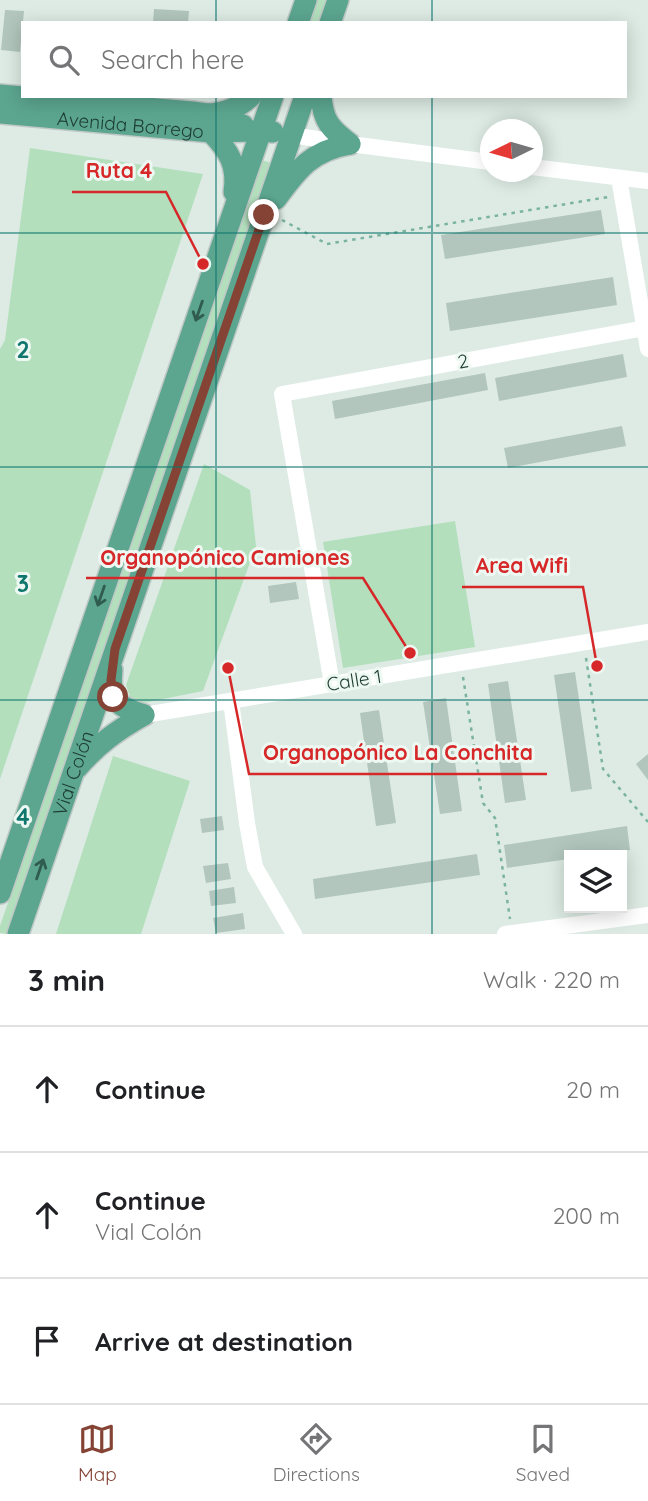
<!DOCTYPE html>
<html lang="en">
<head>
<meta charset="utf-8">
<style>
  body { margin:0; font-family:Quicksand,sans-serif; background:#f2f2f2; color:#202124 }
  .controls { position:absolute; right:21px; bottom:21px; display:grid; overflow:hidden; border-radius:0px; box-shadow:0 4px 18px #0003 }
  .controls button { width:63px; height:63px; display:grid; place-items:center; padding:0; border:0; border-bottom:2px solid #e0e0e0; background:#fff; color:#202124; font:35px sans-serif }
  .compass { position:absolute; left:480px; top:119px; width:63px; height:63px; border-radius:50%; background:#fff; box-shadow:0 4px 18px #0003; rotate:265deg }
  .stop { position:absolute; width:21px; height:21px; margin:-16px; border:5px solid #844334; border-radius:50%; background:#fff }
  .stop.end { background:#844334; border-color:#fff; box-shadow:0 2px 7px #0008 }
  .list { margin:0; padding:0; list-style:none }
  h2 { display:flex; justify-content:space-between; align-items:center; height:91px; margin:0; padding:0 28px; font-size:30px }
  h2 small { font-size:23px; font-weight:400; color:#757577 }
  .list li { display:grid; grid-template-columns:46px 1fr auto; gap:21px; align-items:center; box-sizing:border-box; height:126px; padding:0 28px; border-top:2px solid #e0e0e0 }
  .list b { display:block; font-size:26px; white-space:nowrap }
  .list p { margin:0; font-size:23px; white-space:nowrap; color:#757577 }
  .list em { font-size:23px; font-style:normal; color:#757577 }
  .icon { flex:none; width:38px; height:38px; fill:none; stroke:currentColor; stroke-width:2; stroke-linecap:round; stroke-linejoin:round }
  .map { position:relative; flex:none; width:648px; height:934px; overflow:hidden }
  .search { position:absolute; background:#fff; box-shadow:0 4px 18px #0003; left:21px; right:21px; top:21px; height:77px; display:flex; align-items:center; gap:18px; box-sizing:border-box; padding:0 24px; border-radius:0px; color:#757577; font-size:26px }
  .sheet { height:469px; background:#fff }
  nav { display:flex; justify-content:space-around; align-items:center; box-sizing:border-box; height:98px; border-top:2px solid #e0e0e0; background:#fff; font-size:19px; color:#757577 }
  nav a { display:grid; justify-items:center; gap:4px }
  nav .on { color:#844334 }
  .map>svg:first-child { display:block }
</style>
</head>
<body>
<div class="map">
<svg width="648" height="934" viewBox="0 0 648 934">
  <rect width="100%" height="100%" fill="#ddebe4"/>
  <!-- green -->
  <path fill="#b3dfbd" d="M316 0H328L320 23H309Z
    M30 148 203 174 0 779V349L5 340Z
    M262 160 271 163 7 934 0 933V926Z
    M204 464 250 490 256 546 203 691 143 703 130 697 126 685Z
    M455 521 475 647 343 668 323 542Z
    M113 756 190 781 141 934H56Z"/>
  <!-- building -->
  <path fill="#b2c6bd" d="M154 9 189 11 188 23H153Z
    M5 10 24 11 20 52 1 50Z
    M601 210 605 234 445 259 441 235Z
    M613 277 617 305 450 331 446 303Z
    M623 354 627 377 499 401 495 378Z
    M485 373 488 390 335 419 332 401Z
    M622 426 626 446 508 468 504 448Z
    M296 582 299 599 270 603 268 586Z
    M575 672 592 789 571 792 554 675Z
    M508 681 526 800 505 803 488 684Z
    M446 698 462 811 440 814 423 702Z
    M379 710 396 823 376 826 360 713Z
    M648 754V780L636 764Z
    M222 816 224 830 202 833 200 819Z
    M627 826 630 850 595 855H569V859L507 868 504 845Z
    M477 854 480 875 315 899 313 879Z
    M228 863 231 879 206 883 203 866Z
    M234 887 236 903 211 906 209 891Z
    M243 913 245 929 216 933 213 918Z"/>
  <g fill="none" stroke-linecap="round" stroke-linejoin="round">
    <defs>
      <g id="major">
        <path d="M298 23 306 0"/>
        <path d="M330 23 338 0"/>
        <path d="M0 95 192 112 207 114 243 125"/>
        <path d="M321 96C323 122 331 129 350 144"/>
        <path id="s1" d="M0 113 211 132 261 131 273 132"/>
        <path d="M209 114C225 113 239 108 251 96"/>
        <path d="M211 132C229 151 238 165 234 192"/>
        <path d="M276 199C298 169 311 151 350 144"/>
        <path d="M112 670C109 700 116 706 144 715"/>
        <path d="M77 768C98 744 116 731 144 715"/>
        <path d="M0 893 273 96"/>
        <path id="s2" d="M18 934 305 96"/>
      </g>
    </defs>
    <!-- major casing -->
    <use href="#major" stroke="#c0c8c6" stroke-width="24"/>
    <!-- path -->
    <path stroke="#7ab39f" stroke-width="2.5" stroke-dasharray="3.5 5" stroke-linecap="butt" d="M282 220 327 244 608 197
      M586 658 603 769 648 822
      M463 677 483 803 495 818 510 919"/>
    <!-- minor -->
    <path stroke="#fff" stroke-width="16" d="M291 135 350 144 490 162
      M532 167 648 181
      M619 178 648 349
      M332 684 282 394 645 328
      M231 701 247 823 255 867 294 934
      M144 715 648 632
      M505 934 648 915"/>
    <!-- major -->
    <use href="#major" stroke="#5ca690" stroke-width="21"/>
  </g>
  <!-- one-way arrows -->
  <defs><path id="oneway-shaft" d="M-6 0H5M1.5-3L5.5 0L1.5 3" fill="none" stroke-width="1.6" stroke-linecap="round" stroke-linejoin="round" transform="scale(1.75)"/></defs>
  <g stroke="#305c4f">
    <use href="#oneway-shaft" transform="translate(199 311) rotate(109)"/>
    <use href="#oneway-shaft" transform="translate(101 596) rotate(109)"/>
    <use href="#oneway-shaft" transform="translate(40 869) rotate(-71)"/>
  </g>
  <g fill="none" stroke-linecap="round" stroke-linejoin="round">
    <!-- route -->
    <path stroke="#844334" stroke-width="9" d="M113 697 111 680 115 649 264 215"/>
  </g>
  <!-- grid -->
  <path fill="none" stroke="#0f766e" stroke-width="2" stroke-opacity="0.55" d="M216 0V23M432 0V23M216 96V934M432 96V934M0 233H648M0 467H648M0 700H648"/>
  <g text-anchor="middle" stroke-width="6" stroke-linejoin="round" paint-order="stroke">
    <!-- street labels -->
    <g font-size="19" fill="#1d3c33" stroke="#eef8f2">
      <text dy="7" stroke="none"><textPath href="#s1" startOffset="131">Avenida Borrego</textPath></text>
      <text transform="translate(463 361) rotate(-10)" y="7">2</text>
      <text transform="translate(354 680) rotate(-9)" y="7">Calle 1</text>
      <text dy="7" stroke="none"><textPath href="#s2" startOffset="170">Vial Colón</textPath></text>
    </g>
  </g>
  <g font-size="23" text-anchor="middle" font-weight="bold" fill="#0f766e" stroke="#eef8f2" stroke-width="6" stroke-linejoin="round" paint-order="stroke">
    <text x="23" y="358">2</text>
    <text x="23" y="592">3</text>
    <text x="23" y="825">4</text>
  </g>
  <!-- callouts -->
  <path fill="none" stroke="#d62828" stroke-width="2.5" d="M203 264L166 192H72M410 653L363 578H86M597 666L583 587H462M228 668L249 774H547"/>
  <g fill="#d62828" stroke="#eef8f2" stroke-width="2.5">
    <circle cx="203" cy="264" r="7"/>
    <circle cx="410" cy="653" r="7"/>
    <circle cx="597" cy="666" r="7"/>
    <circle cx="228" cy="668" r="7"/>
  </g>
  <g font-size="21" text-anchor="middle" font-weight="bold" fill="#d62828" stroke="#eef8f2" stroke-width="6" stroke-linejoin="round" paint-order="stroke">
    <text x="119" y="178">Ruta 4</text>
    <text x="225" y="565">Organopónico Camiones</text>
    <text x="522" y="573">Area Wifi</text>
    <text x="398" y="760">Organopónico La Conchita</text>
  </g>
</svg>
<div class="controls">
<button><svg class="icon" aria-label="layers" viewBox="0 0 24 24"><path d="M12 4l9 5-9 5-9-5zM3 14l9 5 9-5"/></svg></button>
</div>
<svg class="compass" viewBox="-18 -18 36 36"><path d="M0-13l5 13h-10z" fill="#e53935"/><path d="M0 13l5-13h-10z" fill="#757577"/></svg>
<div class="stop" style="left:113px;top:697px"></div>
<div class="stop end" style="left:264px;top:215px"></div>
<div class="search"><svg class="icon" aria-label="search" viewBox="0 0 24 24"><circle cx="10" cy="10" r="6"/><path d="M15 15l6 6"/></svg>Search here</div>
</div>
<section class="sheet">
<h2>3 min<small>Walk · 220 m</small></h2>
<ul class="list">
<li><svg class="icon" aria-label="ahead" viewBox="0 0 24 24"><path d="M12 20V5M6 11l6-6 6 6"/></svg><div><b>Continue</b></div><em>20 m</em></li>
<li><svg class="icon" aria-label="ahead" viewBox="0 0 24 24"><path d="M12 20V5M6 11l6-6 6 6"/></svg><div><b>Continue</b><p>Vial Colón</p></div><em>200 m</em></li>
<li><svg class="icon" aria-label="arrive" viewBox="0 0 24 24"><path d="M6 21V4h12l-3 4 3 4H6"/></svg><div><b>Arrive at destination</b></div></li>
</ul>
</section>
<nav>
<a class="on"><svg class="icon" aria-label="map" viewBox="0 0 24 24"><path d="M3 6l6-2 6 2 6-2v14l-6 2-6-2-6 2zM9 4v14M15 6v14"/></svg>Map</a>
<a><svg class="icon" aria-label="directions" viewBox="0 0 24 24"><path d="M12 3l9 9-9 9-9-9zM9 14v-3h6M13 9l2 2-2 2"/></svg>Directions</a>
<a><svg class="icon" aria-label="saved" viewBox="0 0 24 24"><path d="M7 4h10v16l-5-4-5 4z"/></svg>Saved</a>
</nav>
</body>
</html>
